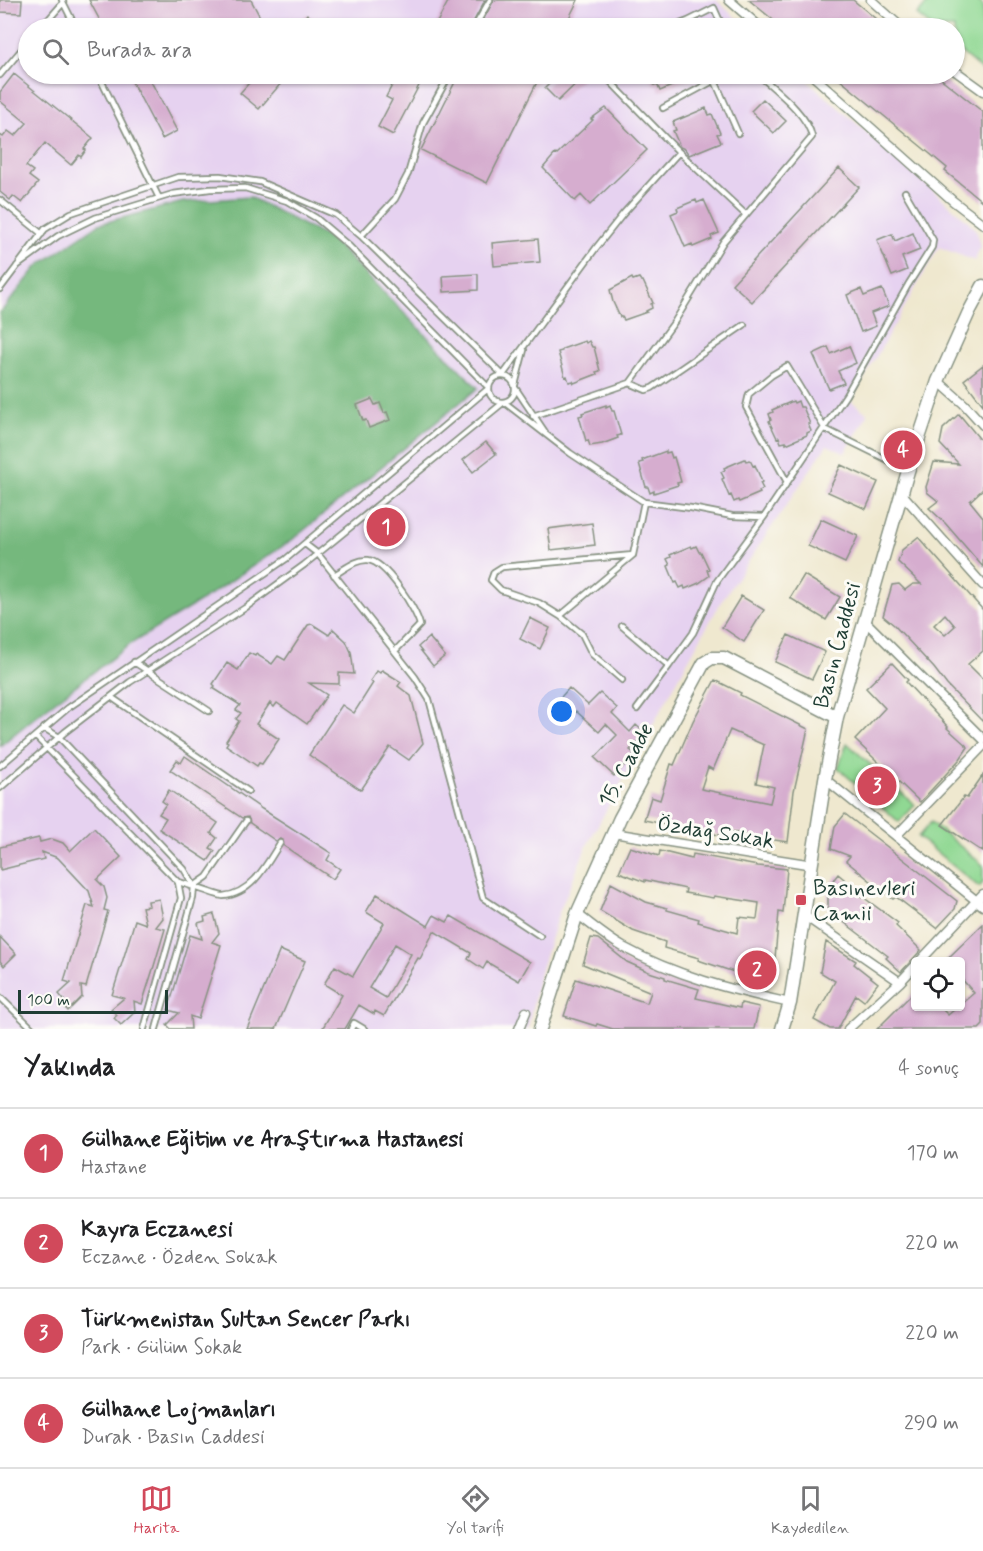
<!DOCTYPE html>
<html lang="tr">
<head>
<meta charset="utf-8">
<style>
  body { margin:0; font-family:Mynerve,sans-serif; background:#f6f6f6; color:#202124 }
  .controls { position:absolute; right:18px; bottom:18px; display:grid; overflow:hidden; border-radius:6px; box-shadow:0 2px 4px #0004 }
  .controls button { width:54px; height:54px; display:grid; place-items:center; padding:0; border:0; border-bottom:2px solid #e0e0e0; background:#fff; color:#202124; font:30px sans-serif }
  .scale { position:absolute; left:18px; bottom:15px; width:150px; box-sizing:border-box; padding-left:6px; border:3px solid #1f3d34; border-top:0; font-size:16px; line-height:21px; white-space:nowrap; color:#1f3d34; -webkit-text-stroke:4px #fdfcf7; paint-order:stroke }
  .you { position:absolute; left:562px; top:712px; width:21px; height:21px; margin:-15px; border:4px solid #fff; border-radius:50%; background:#1a73e8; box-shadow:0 0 0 9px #1a73e833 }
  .badge { display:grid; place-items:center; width:39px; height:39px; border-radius:50%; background:#d1495b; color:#fff; font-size:20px; font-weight:700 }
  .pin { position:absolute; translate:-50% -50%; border:3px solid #fff; box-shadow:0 2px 6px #0006 }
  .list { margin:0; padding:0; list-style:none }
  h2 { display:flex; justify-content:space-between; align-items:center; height:78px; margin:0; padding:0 24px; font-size:26px }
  h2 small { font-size:20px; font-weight:400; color:#757577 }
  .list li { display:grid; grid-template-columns:39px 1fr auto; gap:18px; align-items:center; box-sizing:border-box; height:90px; padding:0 24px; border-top:2px solid #e0e0e0 }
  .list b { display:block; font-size:22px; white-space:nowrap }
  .list p { margin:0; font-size:20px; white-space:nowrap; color:#757577 }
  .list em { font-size:20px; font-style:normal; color:#757577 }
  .icon { flex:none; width:33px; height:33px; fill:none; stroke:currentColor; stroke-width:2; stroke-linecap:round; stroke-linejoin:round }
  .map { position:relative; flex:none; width:983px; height:1029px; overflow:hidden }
  .search { position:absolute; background:#fff; box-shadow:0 2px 4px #0004; left:18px; right:18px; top:18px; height:66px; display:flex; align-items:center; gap:15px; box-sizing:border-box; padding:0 21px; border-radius:33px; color:#757577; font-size:22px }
  .sheet { height:438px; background:#fff }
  nav { display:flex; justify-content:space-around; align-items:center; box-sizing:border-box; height:84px; border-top:2px solid #e0e0e0; background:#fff; font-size:16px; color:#757577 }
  nav a { display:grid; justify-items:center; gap:3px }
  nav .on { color:#d1495b }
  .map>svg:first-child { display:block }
</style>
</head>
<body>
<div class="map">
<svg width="983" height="1029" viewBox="0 0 983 1029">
  <rect width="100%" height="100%" fill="#fdfcf7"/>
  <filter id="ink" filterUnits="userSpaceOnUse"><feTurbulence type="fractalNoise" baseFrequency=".0167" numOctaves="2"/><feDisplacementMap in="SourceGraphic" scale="12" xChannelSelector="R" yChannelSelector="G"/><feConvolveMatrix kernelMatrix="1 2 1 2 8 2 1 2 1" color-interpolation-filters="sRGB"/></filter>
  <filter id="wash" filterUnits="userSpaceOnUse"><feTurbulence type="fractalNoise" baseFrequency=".008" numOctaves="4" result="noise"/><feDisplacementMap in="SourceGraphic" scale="24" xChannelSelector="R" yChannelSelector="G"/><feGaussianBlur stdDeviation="1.35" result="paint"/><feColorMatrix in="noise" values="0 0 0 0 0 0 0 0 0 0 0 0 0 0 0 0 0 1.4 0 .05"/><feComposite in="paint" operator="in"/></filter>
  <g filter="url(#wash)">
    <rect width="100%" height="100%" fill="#efe8cf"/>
    <!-- built -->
    <path fill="#e6d2f0" d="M0 0H716L748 28H28V74H800L969 222 977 232 980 247 975 261 939 247 851 401 868 414 845 453 827 445 721 602 685 666 586 847 558 915 538 979 528 1029H0Z"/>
    <!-- green -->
    <path fill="#90d893" stroke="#588a64" stroke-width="1.5" d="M930 0H977L983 5V71L955 47 954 28H933L917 15Z
      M847 743 915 805 899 822 838 768Z
      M931 822 983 865V883L979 887 918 837Z"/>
    <!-- forest -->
    <path fill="#74b87d" stroke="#4a7a58" stroke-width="1.5" d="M250 197 331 239 478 388 292 540 199 602 132 643 45 709 0 746V313L38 266 99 224 183 202Z"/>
    <g id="blocks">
      <!-- building -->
      <path fill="#d6adcf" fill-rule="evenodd" d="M0 0H22L21 13 0 12Z
        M89 0H251L260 17 239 28H104Z
        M449 0H485L470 28H434Z
        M494 0H578L564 28H479Z
        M749 0H853L876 19 874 21 883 28H783Z
        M307 14 323 28H295Z
        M14 74 93 138 84 149 86 150 81 157 79 155 71 165 45 143 26 166 33 171 29 176 38 183 22 203 13 196 10 200 0 192V135L3 137 8 131 15 136 27 123 0 101V92Z
        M128 74H147L177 131 162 139Z
        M257 74H289L259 109 240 93Z
        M398 74H425L393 135 378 127 392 100 386 97Z
        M459 74H541L487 183 421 150Z
        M560 74H586L558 101 545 88Z
        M649 74H700L660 91 657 84 654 85Z
        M833 74H935L983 112V202L945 171 947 168 923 148Z
        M763 99 786 121 774 133 751 111Z
        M606 108 647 150 590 205 581 195 575 201 543 168 555 154 556 155 593 120 591 119Z
        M706 108 709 115 712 114 720 133 717 134 721 142 689 155 685 149 680 147 673 131 676 130 673 122Z
        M839 168 859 187 752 302 732 284Z
        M696 200 697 203 704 200 719 233 711 236 712 239 693 247 692 244 685 247 671 214 678 211 677 208Z
        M913 233 920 250 902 257 907 270 892 276 877 240 892 234 895 241Z
        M538 239 540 262 494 266 492 243Z
        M478 274V290L444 292 443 276Z
        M632 278 633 280 639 278 641 281H643L653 303 651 304 652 308 646 311 647 312 624 320 622 317H620L613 302 610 290Z
        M861 289 864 296 882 289 889 306 871 313 876 326 861 332 847 295Z
        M585 341 586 343 589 341 592 347H594L600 371 596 372 597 374 574 383 573 381 569 382 567 376 565 377 558 352 562 351V349Z
        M849 346 856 363 838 371 844 383 829 389 813 354 828 347 831 354Z
        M983 365V405L964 380Z
        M372 399 375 405 380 403 384 413 387 412 390 420 369 428 366 420 363 421 357 405Z
        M793 401 794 403 798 401 800 407H803L810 424H808L811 431 807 433V435L786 444V442L781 443 779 437 777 438 769 421 771 420 769 414 773 412 772 410Z
        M606 405V407L610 405 612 411H614L621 435 617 436 618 438 602 444 590 446 588 440 586 441 579 416 583 415 582 413Z
        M959 414 983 443V489L970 501 983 517V567L945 523 929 508 938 501 927 492 926 487 934 462 959 464 940 444 943 429Z
        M486 442 496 454 473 472 463 460Z
        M666 451V453L670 452 672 458 674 457 681 482 677 483 678 485 654 493V491L650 493 648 487H646L639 463 643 462 642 460Z
        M745 459 746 461 750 460 753 466 755 465 762 482 760 483 763 489 759 491 760 493 739 502 738 500 734 502 731 495 729 496 722 479 724 478 721 472 725 470 724 468Z
        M841 465 878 482 866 509 828 492Z
        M821 519 858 536 845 563 808 546Z
        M592 523 595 545 551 550 548 529Z
        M918 537 983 610V651L968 664 983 679V722L947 685 934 668 894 625 883 616 892 585 899 584 905 590 913 584H921L898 562 902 550ZM945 614 955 626 945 635 934 625Z
        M691 546 692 548 696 546 699 552H701L709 569 707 570 709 576 699 583 685 589 684 586 680 588 677 582 675 583 668 566 670 565 667 559 671 557 670 555Z
        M804 575 840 597 826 620 790 598Z
        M741 596 764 610 744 642 722 627Z
        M530 618 550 628 540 649 520 639Z
        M312 624 329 635 333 629 346 641 351 652 354 674 339 673V684L309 683 327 695 307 724 277 703 274 707 270 703 256 724 279 739 262 764 259 763 257 766 226 745 228 742 226 741 239 721 236 719 241 713 236 710 240 705 213 688 215 686 213 684 227 663 238 670 249 653 255 656 256 654 272 664 278 656 285 660 308 625Z
        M788 635 825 652 812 679 775 662Z
        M429 637 445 656 433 666 418 647Z
        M892 663 908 680 906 682 948 727 947 728 968 747 960 759 920 802 855 740 885 708 866 688Z
        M382 670 401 682 398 686 411 696 423 743 409 760 390 747 361 790 309 755 342 705 354 713 373 683 370 681 377 671 380 673Z
        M715 680 741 693 740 695 808 729 794 791 788 842 753 837 725 830 724 836 644 820 651 797 660 800 671 764 674 765 693 721ZM730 730 764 745 756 783 774 787 770 803 701 789 708 767 713 770Z
        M569 688 588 705 600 693 617 708 612 714 630 732 636 725 646 734 630 750 635 754 614 776 595 758 617 735 606 724 599 732 576 711 568 720 553 706Z
        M185 756 262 809 331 853 327 860 340 869 333 879 284 846 283 840 280 839 276 841 250 823 248 817 242 818 170 770 177 760 181 763Z
        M983 775V852L942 825 964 797 967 798Z
        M169 790 218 823 211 833 217 838 210 848 215 851 208 861 159 829 166 818 159 814 166 804 162 801Z
        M845 814 957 901 955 909 937 928 896 897 893 899 846 861 850 856 831 849 835 826Z
        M94 828 121 857 97 880 104 887 107 898 104 910 108 911 86 987 81 986 82 997 68 1011 61 1003 64 1000 59 994 71 983 64 981 87 905 94 907 89 891 58 858 42 852 44 859 0 870V847L39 838 40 842 52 839 63 843 70 851Z
        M630 847 659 856 660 851 692 859 693 854 758 866 787 869 783 913 779 912 775 958 767 981 731 971 698 960 699 958 664 948 665 942 633 931 600 911 611 883 646 902 667 908V910L699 919 698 922 737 933 739 917 757 919 759 903 714 896 713 898 685 893 686 889 645 880V882L619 872Z
        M838 874 856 889 855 891 898 923 896 926 921 950 901 972 886 958 888 956 841 920 843 918 828 908V887Z
        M377 894 428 926 434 915 447 922 451 916 530 962 519 981 487 962 483 969 468 959 471 953 434 931 420 959 418 958 384 1016 375 1011 374 1014 359 1005 345 1029H322L342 995 324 984 335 966 353 976 384 923 366 912ZM395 944 411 954 386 998 369 988Z
        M159 899 163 918 156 927 165 929 154 966 142 1004 134 1001 135 1012 121 1025 114 1018 117 1015 111 1009 124 998 112 995 126 950 135 920 146 924 142 907 149 906 148 901Z
        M214 914 219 933 212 942 221 945 198 1019 190 1016 191 1029H171L167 1025 179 1013 168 1010 190 935 202 939 198 923 205 921 204 917Z
        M983 924V1025L979 1029H877L915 991V1006H939L948 1015 974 993 960 977V962H944Z
        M0 937 16 954 4 966 0 961Z
        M591 938 598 939 627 962 649 972 665 977V979L699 989 696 998 740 1008 741 1003 759 1007 754 1029H613L597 1024 596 1026 564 1016 576 979 647 1003 651 992 583 964Z
        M826 942 856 961 854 964 878 983 864 1001 856 995 838 1029H830L814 1020 835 981 820 972Z
        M280 950 305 961 276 1029H247Z"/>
    </g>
  </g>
  <g filter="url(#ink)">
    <use href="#blocks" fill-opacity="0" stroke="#879282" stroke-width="1.5"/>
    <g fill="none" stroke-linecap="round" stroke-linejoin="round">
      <defs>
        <path id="lane" d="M62 0 76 28
          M688 21 714 8 723 28
          M41 28 63 3
          M474 28 490 0
          M669 28 688 21 691 28
          M98 74 159 198
          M712 74 738 133
          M0 75 28 42
          M663 108 726 74
          M679 152 746 215
          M0 200 42 234
          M361 236 395 199 408 174 423 123 450 74
          M0 289 45 229 71 213 178 177 220 176 260 182 336 215 361 236 503 375 596 248 623 214 679 152 603 74
          M489 389a13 13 0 1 1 26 0a13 13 0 1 1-26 0Z
          M630 383 646 390 652 388 744 325
          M515 385 524 350
          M516 389 545 432
          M533 416 630 383 675 321 723 242 812 137C808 114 775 90 758 74
          M787 482 746 407 749 394 772 375 787 366 825 429 906 469
          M305 544 318 554 415 677 429 699 483 898 540 936
          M334 575C345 569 356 559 368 560 386 562 416 609 420 625L395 651
          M560 616 633 555 644 502
          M622 626 669 666 693 633 717 581 764 517
          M134 662 209 711
          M622 680 592 654 582 634 560 616 539 603 501 590 491 580 494 572 502 567 633 555
          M111 697 248 791
          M637 709 669 666
          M44 728 59 737 184 869 194 886 193 898 156 1029
          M35 736 178 882 181 898 144 1029
          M0 766 68 708 286 559 489 388 349 246 316 218 287 201 245 188 210 189 173 194 95 218 58 236 17 266
          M0 788 65 732 130 682 245 608 304 565 504 402 570 453 644 502 691 508 732 516 764 517 846 395 908 285 932 247 933 240 905 192
          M178 882C188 884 218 896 223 896 252 894 267 864 280 843
          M194 886 207 877 246 821
          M0 997 33 1029
          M351 1029 354 1023 364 1029"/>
        <path id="street" d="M729 0 761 28
          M871 0 902 28
          M954 70 983 91
          M811 74 953 201 983 224
          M938 381 964 404 983 425
          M902 494 983 585
          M865 621 983 739
          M825 779 983 906
          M613 833 813 865
          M896 836 983 746
          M577 914C592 925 607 938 623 947 676 976 732 990 790 1003
          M805 916 900 982
          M919 962 983 894
          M519 1029 526 1012
          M848 1029 900 982 916 965"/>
        <path id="secondary" d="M540 1029 577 914 620 818 704 663 712 658H724L837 717
          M782 1029 790 1003 825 779 837 717 908 471 938 381 969 312 983 286"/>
      </defs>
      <!-- lane casing -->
      <use href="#lane" stroke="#879282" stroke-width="8"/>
      <!-- street casing -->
      <use href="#street" stroke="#879282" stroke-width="11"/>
      <!-- secondary casing -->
      <use href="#secondary" stroke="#879282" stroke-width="15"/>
      <!-- lane -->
      <use href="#lane" stroke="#fff" stroke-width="4.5"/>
      <!-- street -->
      <use href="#street" stroke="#fff" stroke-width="8"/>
      <!-- secondary -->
      <use href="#secondary" stroke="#fff" stroke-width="12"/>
    </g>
  </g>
  <!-- markers -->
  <rect fill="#d1495b" stroke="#fdfcf7" stroke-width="2" x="795" y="894" width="12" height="12" rx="3"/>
  <g text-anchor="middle" stroke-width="6" stroke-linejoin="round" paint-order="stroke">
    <!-- street labels -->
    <g font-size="22" fill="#1f3d34" stroke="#fdfcf7">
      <text transform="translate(836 645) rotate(-75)" y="8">Basın Caddesi</text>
      <text transform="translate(625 764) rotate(-62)" y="8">15. Cadde</text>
      <text transform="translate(716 831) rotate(9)" y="8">Özdağ Sokak</text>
    </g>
    <!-- poi labels -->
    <g font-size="22" fill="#1f3d34" stroke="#fdfcf7" text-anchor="start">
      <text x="813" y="895">Basınevleri<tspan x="813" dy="25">Camii</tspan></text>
    </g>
  </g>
</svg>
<div class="controls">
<button><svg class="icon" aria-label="locate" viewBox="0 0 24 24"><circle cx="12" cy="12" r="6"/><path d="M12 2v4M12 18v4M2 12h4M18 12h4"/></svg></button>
</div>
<div class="scale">100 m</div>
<div class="you"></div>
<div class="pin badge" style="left:386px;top:527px">1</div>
<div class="pin badge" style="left:757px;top:970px">2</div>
<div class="pin badge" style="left:877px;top:786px">3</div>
<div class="pin badge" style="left:903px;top:450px">4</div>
<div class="search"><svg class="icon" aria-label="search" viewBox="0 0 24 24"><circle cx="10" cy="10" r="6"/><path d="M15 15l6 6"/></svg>Burada ara</div>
</div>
<section class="sheet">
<h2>Yakında<small>4 sonuç</small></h2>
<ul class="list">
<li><span class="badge">1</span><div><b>Gülhane Eğitim ve Araştırma Hastanesi</b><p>Hastane</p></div><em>170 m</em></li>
<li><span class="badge">2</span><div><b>Kayra Eczanesi</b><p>Eczane · Özden Sokak</p></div><em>220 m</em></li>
<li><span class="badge">3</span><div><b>Türkmenistan Sultan Sencer Parkı</b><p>Park · Gülüm Sokak</p></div><em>220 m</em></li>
<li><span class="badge">4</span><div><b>Gülhane Lojmanları</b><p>Durak · Basın Caddesi</p></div><em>290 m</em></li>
</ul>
</section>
<nav>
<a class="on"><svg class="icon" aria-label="map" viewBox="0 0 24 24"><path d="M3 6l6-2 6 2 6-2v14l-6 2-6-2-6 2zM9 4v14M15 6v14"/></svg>Harita</a>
<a><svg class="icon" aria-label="directions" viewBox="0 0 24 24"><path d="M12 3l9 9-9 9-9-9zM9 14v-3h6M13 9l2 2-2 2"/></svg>Yol tarifi</a>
<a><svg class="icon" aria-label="saved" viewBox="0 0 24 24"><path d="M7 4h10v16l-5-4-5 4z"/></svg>Kaydedilen</a>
</nav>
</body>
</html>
